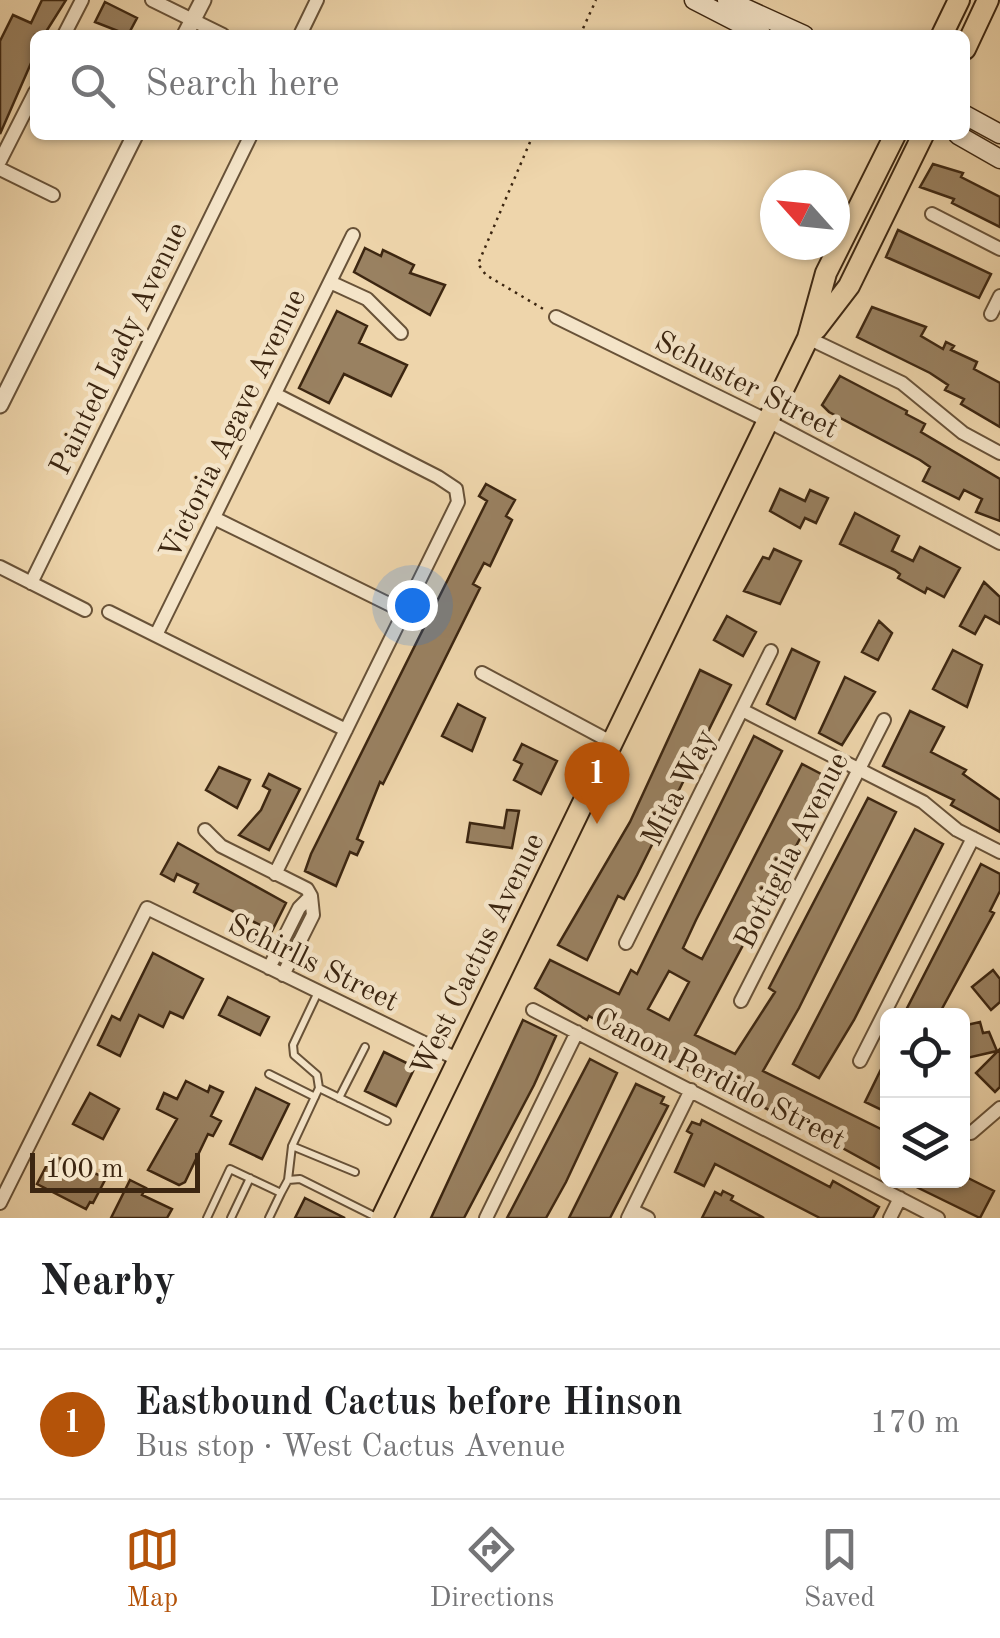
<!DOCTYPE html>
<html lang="en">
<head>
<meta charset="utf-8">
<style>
  body { margin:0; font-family:"Old Standard TT",serif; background:#f2f2f2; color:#202124 }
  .controls { position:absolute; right:30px; bottom:30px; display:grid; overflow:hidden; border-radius:15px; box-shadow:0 2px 8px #0004 }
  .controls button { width:90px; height:90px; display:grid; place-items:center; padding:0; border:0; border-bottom:2px solid #e0e0e0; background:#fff; color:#202124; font:50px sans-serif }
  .compass { position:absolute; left:760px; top:170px; width:90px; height:90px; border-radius:50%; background:#fff; box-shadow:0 2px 8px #0004; rotate:297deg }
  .scale { position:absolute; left:30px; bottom:25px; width:170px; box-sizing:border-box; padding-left:10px; border:5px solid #3c2611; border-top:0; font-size:28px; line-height:35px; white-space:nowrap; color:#3c2611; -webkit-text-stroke:8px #f4e4c8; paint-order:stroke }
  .you { position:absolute; left:412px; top:605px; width:35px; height:35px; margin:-25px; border:8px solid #fff; border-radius:50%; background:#1a73e8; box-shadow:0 0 0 15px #1a73e833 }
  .badge { display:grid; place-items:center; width:65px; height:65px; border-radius:50%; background:#b45309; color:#fff; font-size:32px; font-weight:700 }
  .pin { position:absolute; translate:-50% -82px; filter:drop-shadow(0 2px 5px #0008) }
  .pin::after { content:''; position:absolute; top:52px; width:35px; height:30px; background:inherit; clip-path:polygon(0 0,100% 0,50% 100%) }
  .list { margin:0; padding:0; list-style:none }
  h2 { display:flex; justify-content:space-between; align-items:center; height:130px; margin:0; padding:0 40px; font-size:42px }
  h2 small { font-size:32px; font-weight:400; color:#757577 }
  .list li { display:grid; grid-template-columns:65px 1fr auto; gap:30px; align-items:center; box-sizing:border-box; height:150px; padding:0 40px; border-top:2px solid #e0e0e0 }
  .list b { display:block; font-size:38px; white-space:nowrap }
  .list p { margin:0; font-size:32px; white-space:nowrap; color:#757577 }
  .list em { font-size:32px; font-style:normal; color:#757577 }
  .icon { flex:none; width:55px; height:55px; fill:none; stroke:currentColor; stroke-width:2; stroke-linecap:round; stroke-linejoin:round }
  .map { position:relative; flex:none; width:1000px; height:1218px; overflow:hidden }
  .search { position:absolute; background:#fff; box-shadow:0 2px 8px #0004; left:30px; right:30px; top:30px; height:110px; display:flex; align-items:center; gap:25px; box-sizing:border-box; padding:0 35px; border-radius:15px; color:#757577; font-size:38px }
  .sheet { height:280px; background:#fff }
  nav { display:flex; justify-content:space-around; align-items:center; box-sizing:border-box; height:140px; border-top:2px solid #e0e0e0; background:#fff; font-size:28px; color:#757577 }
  nav a { display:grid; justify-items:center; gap:5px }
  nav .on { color:#b45309 }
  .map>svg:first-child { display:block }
</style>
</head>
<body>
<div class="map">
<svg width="1000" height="1218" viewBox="0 0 1000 1218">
  <rect width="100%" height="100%" fill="#eed5ab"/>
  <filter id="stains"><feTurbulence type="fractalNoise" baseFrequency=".002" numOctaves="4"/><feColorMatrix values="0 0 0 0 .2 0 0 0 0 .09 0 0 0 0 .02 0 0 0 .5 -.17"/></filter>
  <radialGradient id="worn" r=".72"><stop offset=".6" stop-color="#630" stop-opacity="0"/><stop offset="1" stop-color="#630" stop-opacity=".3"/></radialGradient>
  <!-- building -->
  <path fill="#998161" stroke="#3c2611" stroke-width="2.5" fill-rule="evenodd" d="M42 0H66L44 35H35V54L0 134V41L13 15 31 23Z
    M105 2 137 18 128 35 95 22Z
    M933 164 963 173 961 177 1000 197V227L952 203 954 199 920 187Z
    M898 230 991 274 979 298 886 257Z
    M365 248 381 256 383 250 414 265 410 273 445 285 430 315 354 272Z
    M872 307 926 327 921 336 943 349 946 342 954 346 951 350 977 362 974 369 1000 383V427L961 404 964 399 945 390 948 385 930 373 857 337Z
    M337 311 367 326 359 343 407 365 391 396 344 374 329 403 299 388Z
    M840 376 907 411 906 414 925 424 921 432 1000 479V521L976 512 982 499 964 490 959 499 923 481 930 467 920 460 829 412 822 405Z
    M486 484 515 500 506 516 512 520 490 566 484 563 473 584 480 588 383 784 380 782 357 839 363 842 357 855 350 852 336 886 305 871 311 854 487 501 479 496Z
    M780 489 805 501 810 490 828 498 816 523 805 518 800 528 770 511Z
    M855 513 899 536 892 551 913 561 920 547 960 568 944 597 927 588 925 593 898 578 900 574 895 570 840 544Z
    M774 549 801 561 780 604 744 591 763 557 769 559Z
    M984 582 1000 597V624L985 616 975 634 960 626Z
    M727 616 756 632 743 656 714 640Z
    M879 621 892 633 878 660 862 652Z
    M792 649 819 662 795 719 767 704Z
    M953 650 982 665 967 707 933 689Z
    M700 670 731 685 637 875 624 899 618 896 587 960 558 945 630 822Z
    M845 677 875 692 842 745 819 733Z
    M458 704 485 718 472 751 442 736Z
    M910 711 944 727 931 752 966 770 963 774 1000 800V832L951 805 954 800 883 766Z
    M754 736 782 751 696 920 683 948 687 951 702 959 802 764 825 776 820 786 826 790 695 1035 735 1054 775 992 769 988 868 798 896 812 799 1008 763 1071 885 1131 888 1173 804 1127 638 1046 589 1016 587 1020 535 988 550 960 619 994 631 970 637 974ZM669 971 689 982 669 1020 648 1009Z
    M522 744 557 761 541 794 514 780 522 764 514 760Z
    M219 767 250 780 237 808 206 790Z
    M269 774 300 789 269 850 239 835 261 810 270 790 263 786Z
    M507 810 519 811 512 848 467 842 470 823 504 828Z
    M915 829 943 844 854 1020 819 1078 793 1064Z
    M178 843 286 903 272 931 194 892 198 884 177 874 174 881 161 874Z
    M981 864 1000 874V891L990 911 994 913 938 1016H903Z
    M153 953 203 979 183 1018 170 1012 163 1027 139 1015 120 1056 98 1045 112 1016 120 1020Z
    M993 970 1000 979V1002L991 1010 972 987Z
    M228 997 269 1017 260 1035 219 1015Z
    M523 1020 556 1036 534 1085 464 1218H431Z
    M980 1022 983 1033 989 1032 997 1051 967 1058 962 1054V1026Z
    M1000 1049V1087L995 1092 976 1073Z
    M384 1052 415 1067 396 1106 365 1091Z
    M888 1055V1113L865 1102Z
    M590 1059 617 1073 566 1182 546 1218H507Z
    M186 1081 208 1092 210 1086 223 1092 211 1116 221 1121 213 1136 208 1134 185 1182 179 1185 148 1170 177 1119 157 1109 164 1093 177 1099Z
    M636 1084 664 1097 661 1103 668 1106 610 1218H569Z
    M256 1088 289 1104 262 1159 230 1144Z
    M90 1093 119 1109 103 1139 73 1124Z
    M702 1120 830 1187 833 1181 879 1207 873 1218H820L715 1164 704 1186 675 1172 692 1134 687 1131 692 1122 700 1125Z
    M52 1155 106 1178 93 1203 90 1202 86 1209 37 1184Z
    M962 1175 994 1191 980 1218 902 1180H962Z
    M130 1180 146 1188 142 1195 172 1209 167 1218H111Z
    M723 1191 733 1196 731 1200 764 1218H702L715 1192 721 1195Z
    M305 1198 345 1218H295Z"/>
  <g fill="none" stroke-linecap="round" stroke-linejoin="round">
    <defs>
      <path id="service" d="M269 1074 315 1097
        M319 1088 387 1121
        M339 1098 365 1047
        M292 1146 355 1172
        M288 1180 292 1146 319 1088 317 1075 294 1055 293 1045 318 992
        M207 1218 230 1169 281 1193 288 1180 300 1179 378 1218
        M231 1218 250 1178
        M269 1218 281 1193"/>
      <path id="minor" d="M152 0 223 35
        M64 35 82 0
        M300 35 317 0
        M0 161 35 92
        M0 169 53 195
        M932 214 1000 249
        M330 282 367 299 401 333
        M991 314 1000 296
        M556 317 768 421 1000 543
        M808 338 902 383 963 433 1000 453
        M275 394 438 477 456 489 458 502 275 874
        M214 518 405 612
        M0 567 85 610
        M31 583 251 135
        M109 612 346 730
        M156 635 353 235
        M482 673 611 742
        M744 711 923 802 957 830 1000 852
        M205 830 221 846 307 889 311 896
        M626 943 771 651
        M269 968 299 908 311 896
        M283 975 313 915 311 896
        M741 1001 884 720
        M533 1010 938 1218
        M860 1061 973 838
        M971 1133 1000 1108
        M0 1203 147 908 459 1060
        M632 1210 648 1218
        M486 1218 577 1032
        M628 1218 691 1090
        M890 1218 900 1198"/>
      <path id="tertiary" d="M185 35 203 0
        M0 405 135 135"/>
      <path id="secondary" d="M694 0 762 35
        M727 0 804 35
        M965 115 1000 134
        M958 135 1000 159"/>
      <path id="primary" d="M942 35 959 0
        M965 49 988 0
        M816 329 849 286 923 135
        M382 1218 808 338 826 273 895 135"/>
    </defs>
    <!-- service casing -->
    <use href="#service" stroke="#685238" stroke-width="10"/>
    <!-- minor casing -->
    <use href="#minor" stroke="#685238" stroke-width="16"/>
    <!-- tertiary casing -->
    <use href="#tertiary" stroke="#685238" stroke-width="19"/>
    <!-- secondary casing -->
    <use href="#secondary" stroke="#3c2611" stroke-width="21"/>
    <!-- primary casing -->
    <use href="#primary" stroke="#3c2611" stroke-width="24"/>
    <!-- path -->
    <path stroke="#3c2611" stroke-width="2.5" stroke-dasharray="2.5 5" stroke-linecap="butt" d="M580 35 596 0
      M533 135 478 264 486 275 545 310"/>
    <!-- service -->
    <use href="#service" stroke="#f4e4c8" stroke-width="6"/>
    <!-- minor -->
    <use href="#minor" stroke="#f4e4c8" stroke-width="12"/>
    <!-- tertiary -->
    <use href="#tertiary" stroke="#f4e4c8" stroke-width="15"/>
    <!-- secondary -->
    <use href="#secondary" stroke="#f4e4c8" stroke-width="18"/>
    <!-- primary -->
    <use href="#primary" stroke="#eed5ab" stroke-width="20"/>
  </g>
  <g text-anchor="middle" stroke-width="9" stroke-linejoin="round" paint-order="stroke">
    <!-- street labels -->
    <g font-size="30" fill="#3c2611" stroke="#f4e4c8">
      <text transform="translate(118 348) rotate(-64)" y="10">Painted Lady Avenue</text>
      <text transform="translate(747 384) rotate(27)" y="10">Schuster Street</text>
      <text transform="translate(232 424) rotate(-64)" y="10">Victoria Agave Avenue</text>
      <text transform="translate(678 787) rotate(-63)" y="10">Mita Way</text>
      <text transform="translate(791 850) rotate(-63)" y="10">Bottiglia Avenue</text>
      <text transform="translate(477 954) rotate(-64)" y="10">West Cactus Avenue</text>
      <text transform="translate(314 962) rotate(26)" y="10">Schirlls Street</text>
      <text transform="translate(720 1078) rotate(27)" y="10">Canon Perdido Street</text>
    </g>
  </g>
  <rect width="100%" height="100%" filter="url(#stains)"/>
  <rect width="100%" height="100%" fill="url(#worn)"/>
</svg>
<div class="controls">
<button><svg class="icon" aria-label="locate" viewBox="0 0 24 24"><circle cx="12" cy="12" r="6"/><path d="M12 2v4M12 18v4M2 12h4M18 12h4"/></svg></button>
<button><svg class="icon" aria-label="layers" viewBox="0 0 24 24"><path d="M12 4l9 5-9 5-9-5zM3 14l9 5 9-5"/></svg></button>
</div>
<svg class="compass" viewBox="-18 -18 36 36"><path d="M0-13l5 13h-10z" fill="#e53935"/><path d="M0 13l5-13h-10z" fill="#757577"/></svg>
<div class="scale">100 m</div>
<div class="you"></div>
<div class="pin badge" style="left:597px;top:824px">1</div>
<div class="search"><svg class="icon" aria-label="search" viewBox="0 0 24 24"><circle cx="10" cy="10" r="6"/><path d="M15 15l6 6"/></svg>Search here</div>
</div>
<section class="sheet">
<h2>Nearby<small></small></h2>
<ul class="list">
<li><span class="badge">1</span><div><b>Eastbound Cactus before Hinson</b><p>Bus stop · West Cactus Avenue</p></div><em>170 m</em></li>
</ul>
</section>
<nav>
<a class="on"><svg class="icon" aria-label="map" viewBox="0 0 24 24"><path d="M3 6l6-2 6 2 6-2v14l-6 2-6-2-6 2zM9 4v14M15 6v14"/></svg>Map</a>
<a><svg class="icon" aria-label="directions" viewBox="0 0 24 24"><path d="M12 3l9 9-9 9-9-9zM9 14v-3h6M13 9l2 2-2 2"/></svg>Directions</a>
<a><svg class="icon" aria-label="saved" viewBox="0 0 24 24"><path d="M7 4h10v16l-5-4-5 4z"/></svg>Saved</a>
</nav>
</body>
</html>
